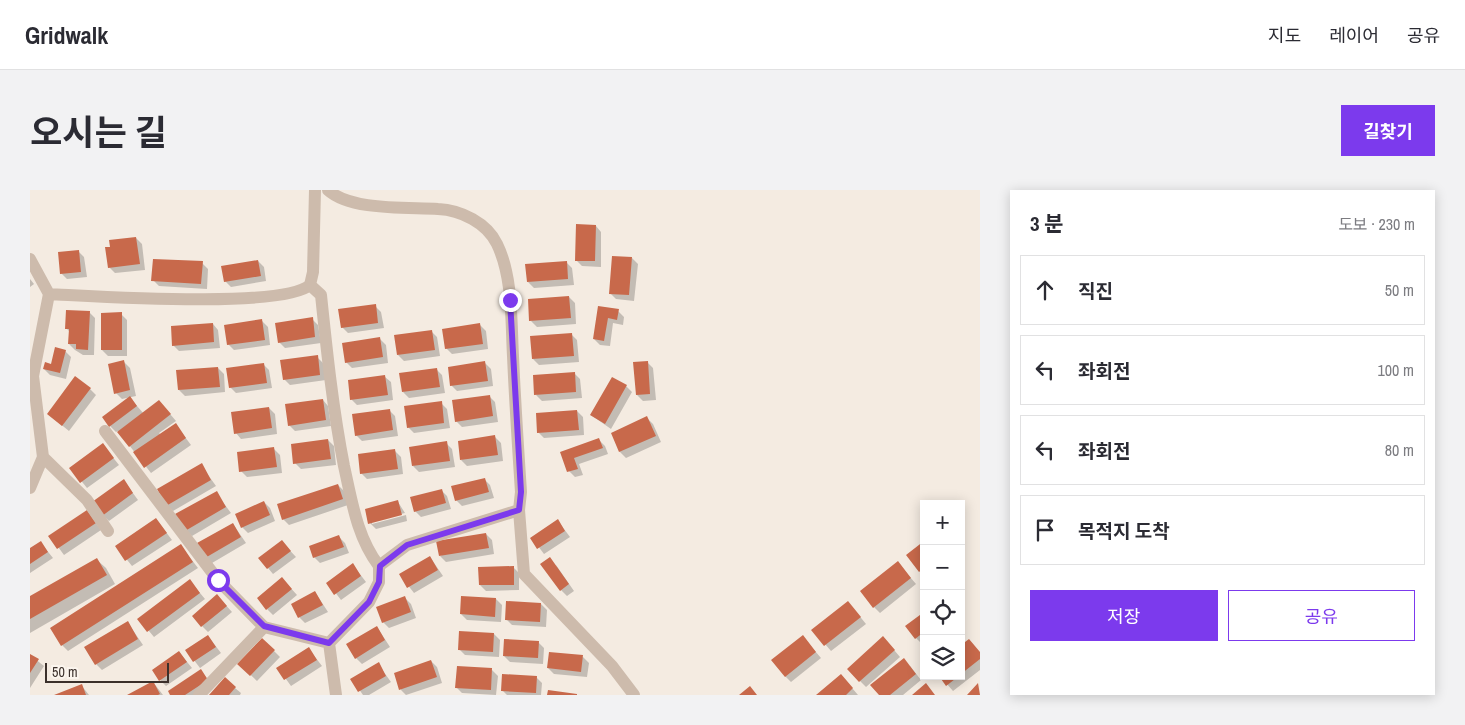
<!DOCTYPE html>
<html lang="ko">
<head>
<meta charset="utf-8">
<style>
  body { margin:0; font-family:"Archivo Narrow","Noto Sans KR",sans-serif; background:#f2f2f3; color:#2b2b33 }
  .controls { position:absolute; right:15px; bottom:15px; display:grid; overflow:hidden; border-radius:0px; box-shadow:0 2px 12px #0003 }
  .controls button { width:45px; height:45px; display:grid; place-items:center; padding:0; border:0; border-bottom:1px solid #e1e1e2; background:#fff; color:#2b2b33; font:25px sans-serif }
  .scale { position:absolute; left:15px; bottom:12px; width:124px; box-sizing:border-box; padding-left:5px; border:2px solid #3b302b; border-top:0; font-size:14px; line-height:18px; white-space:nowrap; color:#3b302b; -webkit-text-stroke:4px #fbf5ee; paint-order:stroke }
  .stop { position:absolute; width:15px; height:15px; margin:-11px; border:4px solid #7c3aed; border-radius:50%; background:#fff }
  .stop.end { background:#7c3aed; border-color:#fff; box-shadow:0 1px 5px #0008 }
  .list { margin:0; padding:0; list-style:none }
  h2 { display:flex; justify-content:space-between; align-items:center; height:65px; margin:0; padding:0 20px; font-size:21px }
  h2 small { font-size:16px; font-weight:400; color:#7c7c81 }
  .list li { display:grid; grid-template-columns:32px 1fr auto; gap:15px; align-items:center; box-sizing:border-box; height:70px; margin:0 10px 10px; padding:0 10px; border:1px solid #e1e1e2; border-radius:0px }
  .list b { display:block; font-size:19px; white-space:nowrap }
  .list em { font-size:16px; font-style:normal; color:#7c7c81 }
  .actions { display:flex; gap:10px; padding:15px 20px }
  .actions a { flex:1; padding:11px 0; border:1px solid #7c3aed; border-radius:0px; text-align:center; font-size:18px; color:#7c3aed }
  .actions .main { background:#7c3aed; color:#fff }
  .icon { flex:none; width:28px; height:28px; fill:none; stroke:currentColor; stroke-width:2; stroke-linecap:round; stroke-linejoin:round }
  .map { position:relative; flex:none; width:950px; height:505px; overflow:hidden; border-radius:0px }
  header { display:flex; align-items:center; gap:30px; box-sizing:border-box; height:70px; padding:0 25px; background:#fff; border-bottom:1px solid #e1e1e2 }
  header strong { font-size:24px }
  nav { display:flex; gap:28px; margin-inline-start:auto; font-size:18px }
  .intro { display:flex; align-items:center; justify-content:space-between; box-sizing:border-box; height:120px; padding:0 30px }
  h1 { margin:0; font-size:35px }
  .button { padding:12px 22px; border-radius:0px; background:#7c3aed; color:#fff; font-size:18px; font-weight:700 }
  main { display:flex; gap:30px; padding:0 30px }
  aside { flex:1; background:#fff; border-radius:0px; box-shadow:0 2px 12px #0003 }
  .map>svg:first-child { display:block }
</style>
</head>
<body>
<header>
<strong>Gridwalk</strong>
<nav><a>지도</a><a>레이어</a><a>공유</a></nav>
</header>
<div class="intro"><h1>오시는 길</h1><a class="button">길찾기</a></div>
<main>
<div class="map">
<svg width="950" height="505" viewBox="0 0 950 505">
  <rect width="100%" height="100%" fill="#f4ebe1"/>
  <!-- shadow -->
  <path fill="#0003" d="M566 36 571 42V77L552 76 546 70Z
    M106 48 112 54 115 80 85 83 79 77Z
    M48 61 54 67 57 87 37 89 31 83Z
    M602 68 608 74 604 111 586 109 580 103Z
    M228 71 234 77 236 91 201 97 195 91Z
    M536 72 542 78 544 95 504 98 498 92Z
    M172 73 178 79 177 99 129 96 123 90Z
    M0 89 4 94 0 97Z
    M539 107 545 113 546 134 507 137 501 131Z
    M345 116 351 122 354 138 318 143 312 137Z
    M569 118 588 121 594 127 593 135 583 133 580 156 570 155 564 149Z
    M59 122 65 128 64 165H53L45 160 39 154 40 142 36 138Z
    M91 124 97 130V166H78L72 160Z
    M282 129 288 135 291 153 255 158 249 152Z
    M232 131 238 137 240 155 204 160 198 154Z
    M183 134 188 140 190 158 149 161 143 155Z
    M450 135 456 141 458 159 422 164 416 158Z
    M401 141 407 147 410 166 374 171 368 165Z
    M541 144 547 150 549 172 509 175 503 169Z
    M350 149 356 155 358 173 322 178 316 172Z
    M35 161 41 167 36 189 20 185 14 179 22 176Z
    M287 167 293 173 296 190 260 195 254 189Z
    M94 172 100 178 106 206 92 209 86 203Z
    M617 172 623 178 626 210 613 211 607 205Z
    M455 173 461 179 463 196 427 201 421 195Z
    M233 174 239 180 242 198 206 203 200 197Z
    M188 178 194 184 195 202 155 206 149 200Z
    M406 179 412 185 415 203 379 208 373 202Z
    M544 183 550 189 552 208 512 211 506 205Z
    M355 187 361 192 363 210 327 215 321 209Z
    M596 196 602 202 581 239 561 225Z
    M60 199 66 205 39 241 18 224Z
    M459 206 465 212 468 232 432 237 426 231Z
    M100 208 114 224 129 211 146 231 129 243 131 245 146 235 161 255 121 283 88 241 86 242 80 236Z
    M293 210 298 216 301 236 265 241 259 235Z
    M411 213 417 219 420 238 384 243 378 237Z
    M239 218 245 224 247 244 211 249 206 243Z
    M359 220 365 226 368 246 332 251 326 245Z
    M547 221 553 227 554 245 514 248 508 242Z
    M617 228 623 234 631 252 596 268 590 262 582 243Z
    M465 247 471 253 473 271 437 276 431 270Z
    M298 250 304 256 306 275 271 279 265 273Z
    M569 250 575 256 578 264 549 274 553 285 545 287 539 281 532 263Z
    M416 253 422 259 425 277 389 282 383 276Z
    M73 255 89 275 57 298 41 278Z
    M244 259 250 265 252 283 217 287 211 281Z
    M365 261 371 267 373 284 337 289 331 283Z
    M171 275 186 296 143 321 137 315Z
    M454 289 460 295 464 308 432 316 426 310Z
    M94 291 108 310 79 331 73 325Z
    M308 295 314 301 318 315 259 335 253 329Z
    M411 300 417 306 421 319 391 327 385 321Z
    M186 303 201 323 162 346 156 340Z
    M234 312 240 318 245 331 218 343 212 337Z
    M368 312 375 323 342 331V334L376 325 377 331 346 339 340 333Z
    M57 321 71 340 34 365 20 346Z
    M126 329 142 350 102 376 86 356Z
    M528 331 540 347 514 364 502 348Z
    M203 334 216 353 182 373 176 367Z
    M456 344 462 350 464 364 416 372 410 366Z
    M309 347 315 353 319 363 290 373 284 367Z
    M252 352 266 367 243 384 238 378Z
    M11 353 23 368 0 383V359Z
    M894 353V385L890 381Z
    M151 356 168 378 38 461 32 455 22 439Z
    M400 367 413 386 384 403 370 385Z
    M67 370 76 378 85 394 0 443V408Z
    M868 373 886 394 850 423 844 417Z
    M323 375 336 392 311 410 298 393Z
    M526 375 544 401 537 406 531 400Z
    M483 377 489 383V400L456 401 450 395Z
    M258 395 267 405 243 425 237 419Z
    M165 397 175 409 124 447 109 429Z
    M285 402 298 422 275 433 269 427Z
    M375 408 381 414 386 428 359 438 353 432Z
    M466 409 472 415 471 432 437 430 431 424Z
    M193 412 202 422 178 442 172 436Z
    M511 414 517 420 516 437 482 435 476 429Z
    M823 418 836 434 801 461 783 440Z
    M894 424V452L892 454 886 448Z
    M98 433 113 455 72 480 66 474Z
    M347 437 360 457 332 474 326 468Z
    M464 444 470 450 469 467 435 465 429 459Z
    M178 446 191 463 170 478 157 461Z
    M773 447 791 468 761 492 755 486Z
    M232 449 250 467 227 491 209 474Z
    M508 452 514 458 513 474 480 472 474 466Z
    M859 454 870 467 836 497 818 479Z
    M931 457 950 463V480L923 501 910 486H931Z
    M279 459 292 476 261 496 248 478Z
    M149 462 162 478 136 496 130 490Z
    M0 465 14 476 0 498Z
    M553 467 559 473 557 487 524 484 518 478Z
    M401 471 407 477 412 493 376 505 371 500 365 484Z
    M348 474 361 492 339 505H333L322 489Z
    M880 476 891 490 873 505H850Z
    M462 480 468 486 466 505 432 503 426 497Z
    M171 481 183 496 170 505H142Z
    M506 487 512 493 511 505H477L472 500Z
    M123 492 133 505H100Z
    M817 492 828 505H788Z
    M51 495 59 505H27Z
    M205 498 211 503 210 505H181Z"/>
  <!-- building -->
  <path fill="#c8694b" d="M546 34 566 35 565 71H545Z
    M106 47 110 74 78 78 75 57H80L79 50Z
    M49 60 51 82 30 84 28 62Z
    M582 66 602 67 599 105 579 104Z
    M123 69 173 71 171 94 121 91Z
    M228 70 231 86 194 92 191 76Z
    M537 71 538 89 497 92 495 74Z
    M539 106 541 128 499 131 498 109Z
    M346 114 348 133 311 138 308 119Z
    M568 116 589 119 587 130 578 128 574 151 563 149Z
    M36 120 60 121 58 160 46 159V154H38L39 139H35Z
    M92 122V160H71V123Z
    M283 127 285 147 248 153 245 133Z
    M232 129 235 150 197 155 194 135Z
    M183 133 184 152 142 156 141 136Z
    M450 133 453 154 415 159 412 139Z
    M402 140 405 160 367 165 364 145Z
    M542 143 544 166 502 169 500 146Z
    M350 147 353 167 315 173 312 153Z
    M25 157 36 160 30 183 13 179 15 172 21 174Z
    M288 165 290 185 253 190 250 170Z
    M94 170 100 200 84 204 78 174Z
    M455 171 458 191 420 196 418 177Z
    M618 171 620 204 606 205 603 172Z
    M234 173 237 193 199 198 196 178Z
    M188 177 190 197 148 200 146 180Z
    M407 178 410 197 372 202 369 183Z
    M545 182 546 202 504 205 503 185Z
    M355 185 358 205 320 210 318 190Z
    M45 186 61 198 32 236 17 224Z
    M582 187 597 195 575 234 560 225Z
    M460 205 463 226 425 232 422 210Z
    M100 206 107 216 79 237 72 227Z
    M293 209 296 230 258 236 255 214Z
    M129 210 141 224 99 257 87 242Z
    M412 211 414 233 377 238 374 216Z
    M239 217 242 238 204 244 201 222Z
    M360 219 363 240 325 246 322 224Z
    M547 220 549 240 507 243 506 223Z
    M617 226 626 246 589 262 581 243Z
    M146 233 156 248 114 278 103 262Z
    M465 245 468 265 430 270 428 251Z
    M569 248 573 258 544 268 548 279 537 282 530 262Z
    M298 249 301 269 263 274 261 254Z
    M417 251 420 271 382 276 379 257Z
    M73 253 84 268 50 293 39 278Z
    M244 257 247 277 209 282 207 262Z
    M365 259 368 279 330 284 328 264Z
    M172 273 181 290 136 316 127 299Z
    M455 288 459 302 425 311 421 296Z
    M94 289 103 303 72 326 62 312Z
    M308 294 313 309 252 330 247 314Z
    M412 299 416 313 384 322 380 307Z
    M187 301 196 317 155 341 145 324Z
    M368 310 372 325 338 334 335 319Z
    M234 311 240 325 211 338 205 324Z
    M57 320 66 333 27 359 18 346Z
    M126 328 137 343 95 371 85 356Z
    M528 329 535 341 507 359 500 348Z
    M203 333 211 347 175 368 167 353Z
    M456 343 459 358 409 366 406 351Z
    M309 345 314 357 283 368 279 356Z
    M252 350 261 361 237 379 228 368Z
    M11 351 18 362 0 374V358Z
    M894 351V378L889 382 876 365Z
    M151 354 163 372 31 456 20 438Z
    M400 366 408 380 377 398 369 384Z
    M520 367 539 394 530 401 510 374Z
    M67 368 77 385 0 429V406Z
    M868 371 881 388 843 418 830 401Z
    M323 373 331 386 304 405 296 393Z
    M484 376V395H449L448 377Z
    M252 387 262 399 236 420 227 408Z
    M160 389 170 403 117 442 107 429Z
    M285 401 293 415 268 428 261 414Z
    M187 404 197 416 171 437 162 426Z
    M375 406 381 422 352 433 346 417Z
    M431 406 466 408 465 427 430 424Z
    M476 411 511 413 510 432 475 430Z
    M818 411 831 427 794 456 781 440Z
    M894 422V442L885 449 875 436Z
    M98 431 108 449 65 475 54 457Z
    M347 436 355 450 325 469 316 454Z
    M429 441 464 443 463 462 428 460Z
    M178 445 186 457 163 472 155 460Z
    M773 445 786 462 755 487 741 470Z
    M853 446 865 460 829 492 817 479Z
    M232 448 245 460 220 486 207 474Z
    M474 449 509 451 508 468 473 466Z
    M939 449 950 462V469L931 484V455Z
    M279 457 287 470 254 490 246 478Z
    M149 461 157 472 129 491 122 480Z
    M519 462 553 465 551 482 517 478Z
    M0 464 9 469 0 483Z
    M874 468 886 484 860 505H849L840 495Z
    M401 470 407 487 369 500 364 483Z
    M349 472 356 486 328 502 320 489Z
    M427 476 462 478 461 500 425 498Z
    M171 479 178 490 155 505H140L138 501Z
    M472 484 507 486 506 503 471 501Z
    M811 484 823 498 816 505H786Z
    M909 486H929L916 496Z
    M195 487 206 497 199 505H179Z
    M123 491 130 504 128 505H97Z
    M896 493 905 505H882Z
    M948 493 950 505H937Z
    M52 494 56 505H24Z
    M720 496 727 505H709Z
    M518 500 547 504V505H517Z"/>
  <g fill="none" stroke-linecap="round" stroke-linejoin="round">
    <!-- minor -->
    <path stroke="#cdbbac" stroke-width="12" d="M298 0C321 21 378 17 408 19 431 20 457 33 467 54 483 87 481 131 483 166 485 212 488 257 491 302L489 320 494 384 582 476 604 505
      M0 69 19 104
      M280 95 291 105C297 163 303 220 314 276 322 312 327 347 349 376
      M75 241 188 390 234 437 299 453
      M13 267 57 310 78 341
      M0 298 13 267 3 186 19 104C64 106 252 119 280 95L283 82 285 0
      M299 453 339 412 349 392V376L377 355 489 320
      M299 453 306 505
      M169 505 234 437"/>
  </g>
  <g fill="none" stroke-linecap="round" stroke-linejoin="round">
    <!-- route -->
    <path stroke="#7c3aed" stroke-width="6" d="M188 390 234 436 299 453 339 412 349 392 350 376 377 355 489 320 491 302 480 110"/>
  </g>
</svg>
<div class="controls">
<button>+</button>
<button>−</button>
<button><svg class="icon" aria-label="locate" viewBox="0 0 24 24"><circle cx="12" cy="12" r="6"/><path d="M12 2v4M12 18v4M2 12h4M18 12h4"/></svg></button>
<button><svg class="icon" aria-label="layers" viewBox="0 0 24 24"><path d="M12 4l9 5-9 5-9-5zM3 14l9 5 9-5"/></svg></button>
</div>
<div class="scale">50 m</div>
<div class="stop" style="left:188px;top:390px"></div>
<div class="stop end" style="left:480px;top:110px"></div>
</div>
<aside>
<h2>3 분<small>도보 · 230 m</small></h2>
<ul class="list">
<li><svg class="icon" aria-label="ahead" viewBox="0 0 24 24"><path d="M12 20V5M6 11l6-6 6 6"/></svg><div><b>직진</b></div><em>50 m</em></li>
<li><svg class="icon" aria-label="left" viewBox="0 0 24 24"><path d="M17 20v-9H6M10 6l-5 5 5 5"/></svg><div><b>좌회전</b></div><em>100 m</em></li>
<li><svg class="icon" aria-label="left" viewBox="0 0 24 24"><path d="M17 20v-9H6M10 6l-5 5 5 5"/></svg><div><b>좌회전</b></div><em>80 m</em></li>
<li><svg class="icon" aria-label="arrive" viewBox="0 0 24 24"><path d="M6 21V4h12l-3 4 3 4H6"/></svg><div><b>목적지 도착</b></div></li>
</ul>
<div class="actions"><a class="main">저장</a><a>공유</a></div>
</aside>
</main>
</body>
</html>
